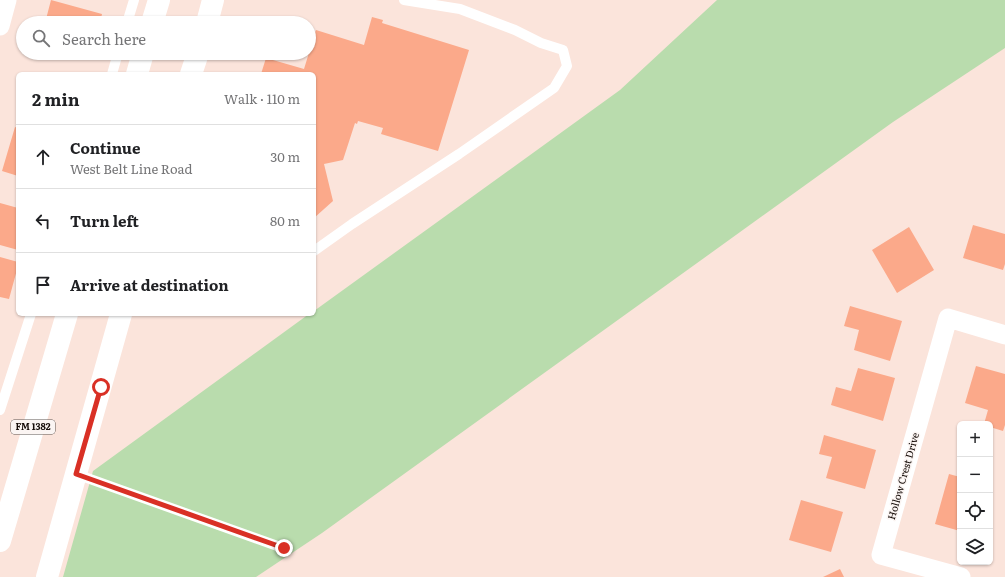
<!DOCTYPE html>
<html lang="en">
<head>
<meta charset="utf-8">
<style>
  body { margin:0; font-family:Literata,serif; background:#f6f6f6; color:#202124 }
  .controls { position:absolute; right:12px; bottom:12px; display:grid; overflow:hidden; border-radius:6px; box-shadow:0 1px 3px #0004 }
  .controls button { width:36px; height:36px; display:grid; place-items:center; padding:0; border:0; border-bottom:1px solid #e0e0e0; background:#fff; color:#202124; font:20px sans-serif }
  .stop { position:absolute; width:12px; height:12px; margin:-9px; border:3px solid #d93025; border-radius:50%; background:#fff }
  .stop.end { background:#d93025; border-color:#fff; box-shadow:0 1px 4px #0008 }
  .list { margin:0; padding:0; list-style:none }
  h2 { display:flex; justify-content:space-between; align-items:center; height:52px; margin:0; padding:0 16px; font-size:17px }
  h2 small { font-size:13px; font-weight:400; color:#757577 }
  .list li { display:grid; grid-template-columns:26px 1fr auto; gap:12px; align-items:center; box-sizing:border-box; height:64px; padding:0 16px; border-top:1px solid #e0e0e0 }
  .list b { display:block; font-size:15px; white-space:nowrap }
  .list p { margin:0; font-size:13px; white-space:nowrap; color:#757577 }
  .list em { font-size:13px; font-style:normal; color:#757577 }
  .icon { flex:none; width:22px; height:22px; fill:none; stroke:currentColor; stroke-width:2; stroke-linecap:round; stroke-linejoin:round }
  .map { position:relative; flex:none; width:1005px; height:577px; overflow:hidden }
  .search { position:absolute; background:#fff; box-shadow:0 1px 3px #0004; left:16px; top:16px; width:300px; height:44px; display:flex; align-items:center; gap:10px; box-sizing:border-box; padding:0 14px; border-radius:22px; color:#757577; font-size:15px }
  .panel { position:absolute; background:#fff; box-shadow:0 1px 3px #0004; left:16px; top:72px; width:300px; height:244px; border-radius:6px }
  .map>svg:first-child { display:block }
</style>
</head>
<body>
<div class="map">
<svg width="1005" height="577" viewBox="0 0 1005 577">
  <rect width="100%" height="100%" fill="#fbe4db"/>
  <!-- green -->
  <path fill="#b9dcad" d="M717 0H1005V48L893 122 322 533 256 577H63L93 471 309 314H314V311L620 90Z"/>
  <!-- building -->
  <path fill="#fba98a" d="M51 0 102 14 100 23H45Z
    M372 17 383 20 382 23 469 50 438 151 381 134 383 128 358 121 357 124 355 123 343 160 324 164 333 201 314 218V74H261L266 58 304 69 316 30 364 45Z
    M15 127 18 128V176L2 171Z
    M0 203 18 208V250L0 245Z
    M973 225 1005 234V264L1003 270 963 258Z
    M909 227 934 270 897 293 872 250Z
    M0 257 18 262V266L9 299 0 297Z
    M850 306 902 321 890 361 854 350 859 330 844 326Z
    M976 366 1005 374V425L1003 431 990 427V424H984L988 410 965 403Z
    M858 368 895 378 883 421 831 405 836 387 851 391Z
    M824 435 876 450 865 489 826 478 832 457 819 454Z
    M949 474 960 477V531L935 524Z
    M801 500 843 512 831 552 789 540Z
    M840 569 844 577H823Z"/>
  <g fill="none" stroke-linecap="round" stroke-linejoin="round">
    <!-- lane -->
    <path stroke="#fff" stroke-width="10" d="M127 23 134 0
      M112 74 118 53
      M314 251 352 224 459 154 554 88 567 66 563 50 541 43 515 30 460 9 404 0
      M0 410 31 314
      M76 474 283 548"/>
    <!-- street -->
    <path stroke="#fff" stroke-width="19" d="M0 26 7 0
      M961 577 881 555 948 318 1005 335"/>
    <!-- primary -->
    <path stroke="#fff" stroke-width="22" d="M152 23 159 0
      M207 23 213 0
      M137 74 143 53
      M191 74 198 53
      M0 541 67 314
      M47 577 121 314"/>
  </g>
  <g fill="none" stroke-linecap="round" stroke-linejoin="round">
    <!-- route -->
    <path stroke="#d93025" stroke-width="5" d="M101 387 76 474 284 548"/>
  </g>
  <g text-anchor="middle" stroke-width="3" stroke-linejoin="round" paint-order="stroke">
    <!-- shield labels -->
    <rect fill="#fbf5f3" stroke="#5b534f" stroke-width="1" x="11" y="420" width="44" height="14" rx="3"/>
    <g font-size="9" font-weight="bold" fill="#160d09">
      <text x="33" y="430">FM 1382</text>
    </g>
    <!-- street labels -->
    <g font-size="10" fill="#160d09" stroke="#fbf5f3">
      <text transform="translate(903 476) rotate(-74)" y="4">Hollow Crest Drive</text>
    </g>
  </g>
</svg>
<div class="controls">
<button>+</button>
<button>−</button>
<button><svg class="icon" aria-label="locate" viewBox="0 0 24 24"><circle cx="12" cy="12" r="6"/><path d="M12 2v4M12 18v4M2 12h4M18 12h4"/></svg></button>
<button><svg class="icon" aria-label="layers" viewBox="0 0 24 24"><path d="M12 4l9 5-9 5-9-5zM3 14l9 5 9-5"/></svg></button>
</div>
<div class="stop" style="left:101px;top:387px"></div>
<div class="stop end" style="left:284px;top:548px"></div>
<div class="search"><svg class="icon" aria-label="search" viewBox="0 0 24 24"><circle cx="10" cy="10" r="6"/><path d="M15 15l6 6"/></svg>Search here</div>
<section class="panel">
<h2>2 min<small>Walk · 110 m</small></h2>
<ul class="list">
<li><svg class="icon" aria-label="ahead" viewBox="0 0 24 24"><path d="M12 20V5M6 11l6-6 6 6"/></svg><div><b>Continue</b><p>West Belt Line Road</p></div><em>30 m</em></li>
<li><svg class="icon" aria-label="left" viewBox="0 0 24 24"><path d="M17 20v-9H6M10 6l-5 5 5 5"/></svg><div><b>Turn left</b></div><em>80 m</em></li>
<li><svg class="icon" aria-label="arrive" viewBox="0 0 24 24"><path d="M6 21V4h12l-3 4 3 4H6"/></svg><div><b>Arrive at destination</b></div></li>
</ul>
</section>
</div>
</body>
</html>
